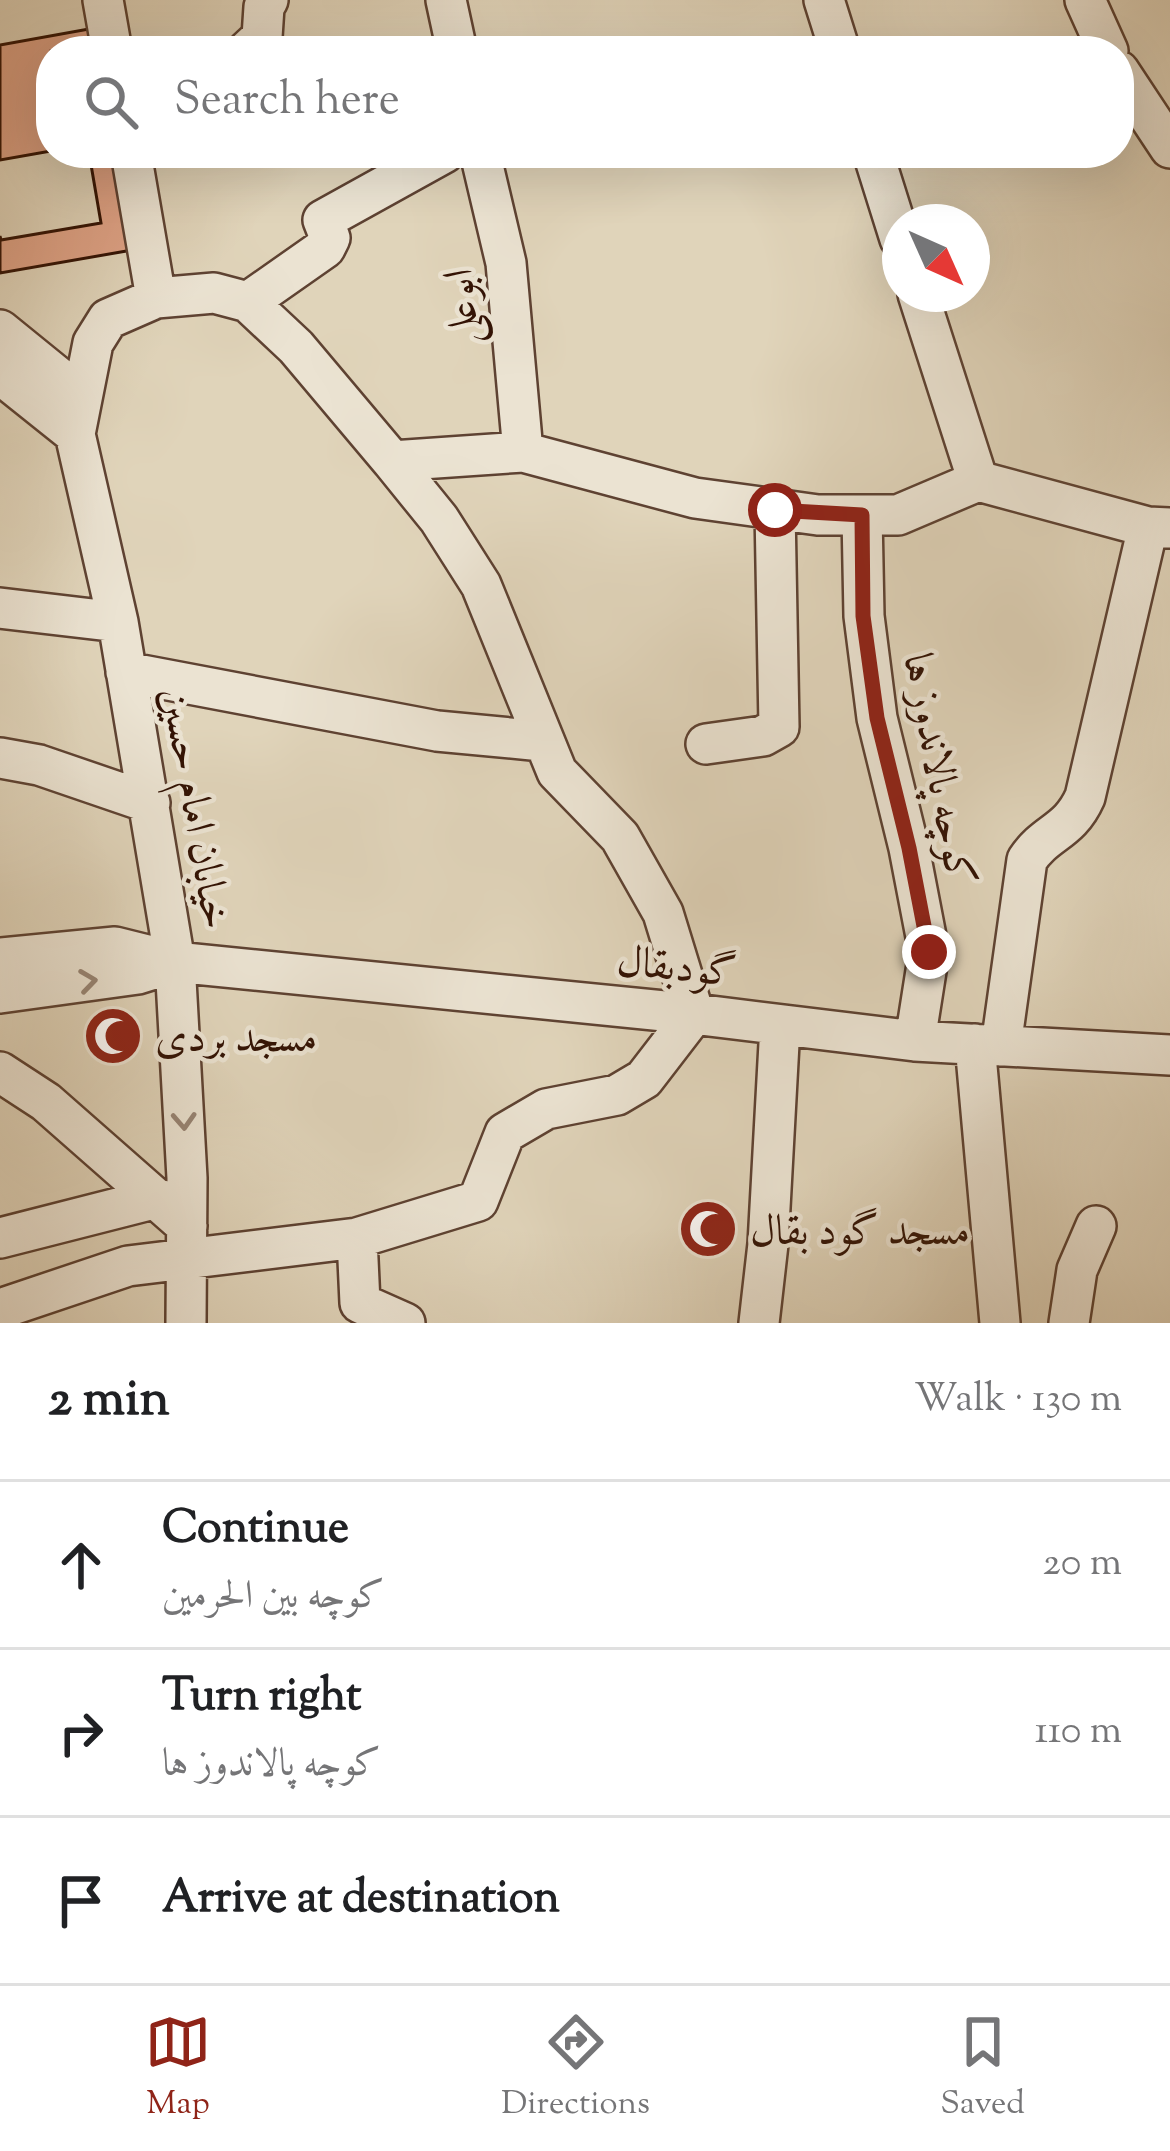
<!DOCTYPE html>
<html lang="en">
<head>
<meta charset="utf-8">
<style>
  body { margin:0; font-family:"Sorts Mill Goudy",Amiri,serif; background:#f2f2f2; color:#202124 }
  .compass { position:absolute; left:882px; top:204px; width:108px; height:108px; border-radius:50%; background:#fff; box-shadow:0 12px 48px #0002; rotate:135deg }
  .stop { position:absolute; width:36px; height:36px; margin:-27px; border:9px solid #8f2418; border-radius:50%; background:#fff }
  .stop.end { background:#8f2418; border-color:#fff; box-shadow:0 3px 12px #0008 }
  .list { margin:0; padding:0; list-style:none }
  h2 { display:flex; justify-content:space-between; align-items:center; height:156px; margin:0; padding:0 48px; font-size:51px }
  h2 small { font-size:39px; font-weight:400; color:#757577 }
  .list li { display:grid; grid-template-columns:78px 1fr auto; gap:36px; align-items:center; box-sizing:border-box; height:168px; padding:0 48px; border-top:3px solid #e0e0e0 }
  .list b { display:block; font-size:45px; white-space:nowrap }
  .list p { margin:0; font-size:39px; white-space:nowrap; color:#757577 }
  .list em { font-size:39px; font-style:normal; color:#757577 }
  .icon { flex:none; width:66px; height:66px; fill:none; stroke:currentColor; stroke-width:2; stroke-linecap:round; stroke-linejoin:round }
  .map { position:relative; flex:none; width:1170px; height:1323px; overflow:hidden }
  .search { position:absolute; background:#fff; box-shadow:0 12px 48px #0002; left:36px; right:36px; top:36px; height:132px; display:flex; align-items:center; gap:30px; box-sizing:border-box; padding:0 42px; border-radius:48px; color:#757577; font-size:45px }
  .sheet { height:660px; background:#fff }
  nav { display:flex; justify-content:space-around; align-items:center; box-sizing:border-box; height:168px; border-top:3px solid #e0e0e0; background:#fff; font-size:33px; color:#757577 }
  nav a { display:grid; justify-items:center; gap:6px }
  nav .on { color:#8f2418 }
  .map>svg:first-child { display:block }
</style>
</head>
<body>
<div class="map">
<svg width="1170" height="1323" viewBox="0 0 1170 1323">
  <rect width="100%" height="100%" fill="#e0d4ba"/>
  <filter id="stains"><feTurbulence type="fractalNoise" baseFrequency=".00167" numOctaves="4"/><feColorMatrix values="0 0 0 0 .2 0 0 0 0 .09 0 0 0 0 .02 0 0 0 .5 -.17"/></filter>
  <radialGradient id="worn" r=".72"><stop offset=".6" stop-color="#630" stop-opacity="0"/><stop offset="1" stop-color="#630" stop-opacity=".3"/></radialGradient>
  <!-- building -->
  <path fill="#dea286" stroke="#321204" stroke-width="3" d="M100 27 104 51H51V151L0 160V45Z
    M89 153H122L138 249 0 273V236L1 240 101 223Z"/>
  <g fill="none" stroke-linecap="round" stroke-linejoin="round">
    <defs>
      <path id="minor" d="M103 0 112 51
        M446 0 457 51
        M824 0 840 51
        M1085 0 1108 51
        M247 51 262 37 264 7 268 0
        M1119 71 1170 148
        M131 153 156 298
        M480 153 506 263 523 452
        M873 153 900 239
        M918 294 978 481
        M248 302 325 248 330 238 323 220 444 153
        M0 330 80 395
        M0 374 75 434
        M978 481 1148 527 1170 528
        M862 515 864 616 877 718 909 848 929 952 915 1041
        M0 608 118 622
        M126 672 437 731 542 741
        M706 744 763 736 779 727 775 510
        M0 758 39 765 150 803
        M0 958 115 947 175 962 694 1014 915 1041 1170 1055
        M0 993 138 974 170 964
        M975 1044 1000 1323
        M1001 1046 1027 860C1046 831 1069 833 1085 797L1148 527
        M0 1072 46 1102 187 1226
        M0 1238 157 1198
        M357 1238 478 1201 505 1133 546 1109 617 1095 644 1079 694 1014 663 913 620 837 557 772 481 585 439 519 392 461
        M0 1309 128 1266 357 1238 360 1303 405 1323
        M186 1323 187 1178 175 962 118 622 75 434 93 343 108 319 156 298 214 293 248 302 296 347 392 461 523 452 695 498 818 515H898L978 481
        M759 1323 768 1244 780 1025
        M1069 1323 1077 1270 1096 1226"/>
    </defs>
    <!-- minor casing -->
    <use href="#minor" stroke="#5e4232" stroke-width="44"/>
    <!-- minor -->
    <use href="#minor" stroke="#ebe3d2" stroke-width="39"/>
  </g>
  <!-- one-way arrows -->
  <defs><path id="oneway-chevron" d="M-2-3.5L2.5 0L-2 3.5" fill="none" stroke-width="1.6" stroke-linecap="round" stroke-linejoin="round" transform="scale(3)"/></defs>
  <g stroke="#988575">
    <use href="#oneway-chevron" transform="translate(88 981) rotate(-8)"/>
    <use href="#oneway-chevron" transform="translate(184 1121) rotate(87)"/>
  </g>
  <g fill="none" stroke-linecap="round" stroke-linejoin="round">
    <!-- route -->
    <path stroke="#8f2418" stroke-width="15" d="M775 510 862 515 863 616 877 718 909 848 929 952"/>
  </g>
  <!-- icons -->
  <defs>
    <symbol id="mosque-disc" viewBox="-11 -11 22 22"><circle r="9.5" fill="#8f2418" stroke="#ebe3d2"/><path d="M3.5-4.9A6 6 0 1 0 3.5 4.9A5 5 0 1 1 3.5-4.9Z" fill="#fff"/></symbol>
  </defs>
  <g fill-rule="evenodd">
    <use href="#mosque-disc" x="80" y="1003" width="66" height="66"/>
    <use href="#mosque-disc" x="675" y="1196" width="66" height="66"/>
  </g>
  <g text-anchor="middle" stroke-width="9" stroke-linejoin="round" paint-order="stroke">
    <!-- street labels -->
    <g font-size="42" fill="#321204" stroke="#ebe3d2">
      <text transform="translate(460 307) rotate(-96)" y="15">ابوعلی</text>
      <text transform="translate(941 769) rotate(79)" y="15">کوچه پالاندوز ها</text>
      <text transform="translate(198 808) rotate(80)" y="15">خیابان امام حسین</text>
      <text transform="translate(677 965) rotate(6)" y="15">گودبقال</text>
    </g>
    <!-- poi labels -->
    <g font-size="42" fill="#321204" stroke="#ebe3d2" text-anchor="start">
      <text x="155" y="1051">مسجد بردی</text>
      <text x="750" y="1244">مسجد گود بقال</text>
    </g>
  </g>
  <rect width="100%" height="100%" filter="url(#stains)"/>
  <rect width="100%" height="100%" fill="url(#worn)"/>
</svg>
<svg class="compass" viewBox="-18 -18 36 36"><path d="M0-13l5 13h-10z" fill="#e53935"/><path d="M0 13l5-13h-10z" fill="#757577"/></svg>
<div class="stop" style="left:775px;top:510px"></div>
<div class="stop end" style="left:929px;top:952px"></div>
<div class="search"><svg class="icon" aria-label="search" viewBox="0 0 24 24"><circle cx="10" cy="10" r="6"/><path d="M15 15l6 6"/></svg>Search here</div>
</div>
<section class="sheet">
<h2>2 min<small>Walk · 130 m</small></h2>
<ul class="list">
<li><svg class="icon" aria-label="ahead" viewBox="0 0 24 24"><path d="M12 20V5M6 11l6-6 6 6"/></svg><div><b>Continue</b><p>کوچه بین الحرمین</p></div><em>20 m</em></li>
<li><svg class="icon" aria-label="right" viewBox="0 0 24 24"><path d="M7 20v-9h11M14 6l5 5-5 5"/></svg><div><b>Turn right</b><p>کوچه پالاندوز ها</p></div><em>110 m</em></li>
<li><svg class="icon" aria-label="arrive" viewBox="0 0 24 24"><path d="M6 21V4h12l-3 4 3 4H6"/></svg><div><b>Arrive at destination</b></div></li>
</ul>
</section>
<nav>
<a class="on"><svg class="icon" aria-label="map" viewBox="0 0 24 24"><path d="M3 6l6-2 6 2 6-2v14l-6 2-6-2-6 2zM9 4v14M15 6v14"/></svg>Map</a>
<a><svg class="icon" aria-label="directions" viewBox="0 0 24 24"><path d="M12 3l9 9-9 9-9-9zM9 14v-3h6M13 9l2 2-2 2"/></svg>Directions</a>
<a><svg class="icon" aria-label="saved" viewBox="0 0 24 24"><path d="M7 4h10v16l-5-4-5 4z"/></svg>Saved</a>
</nav>
</body>
</html>
